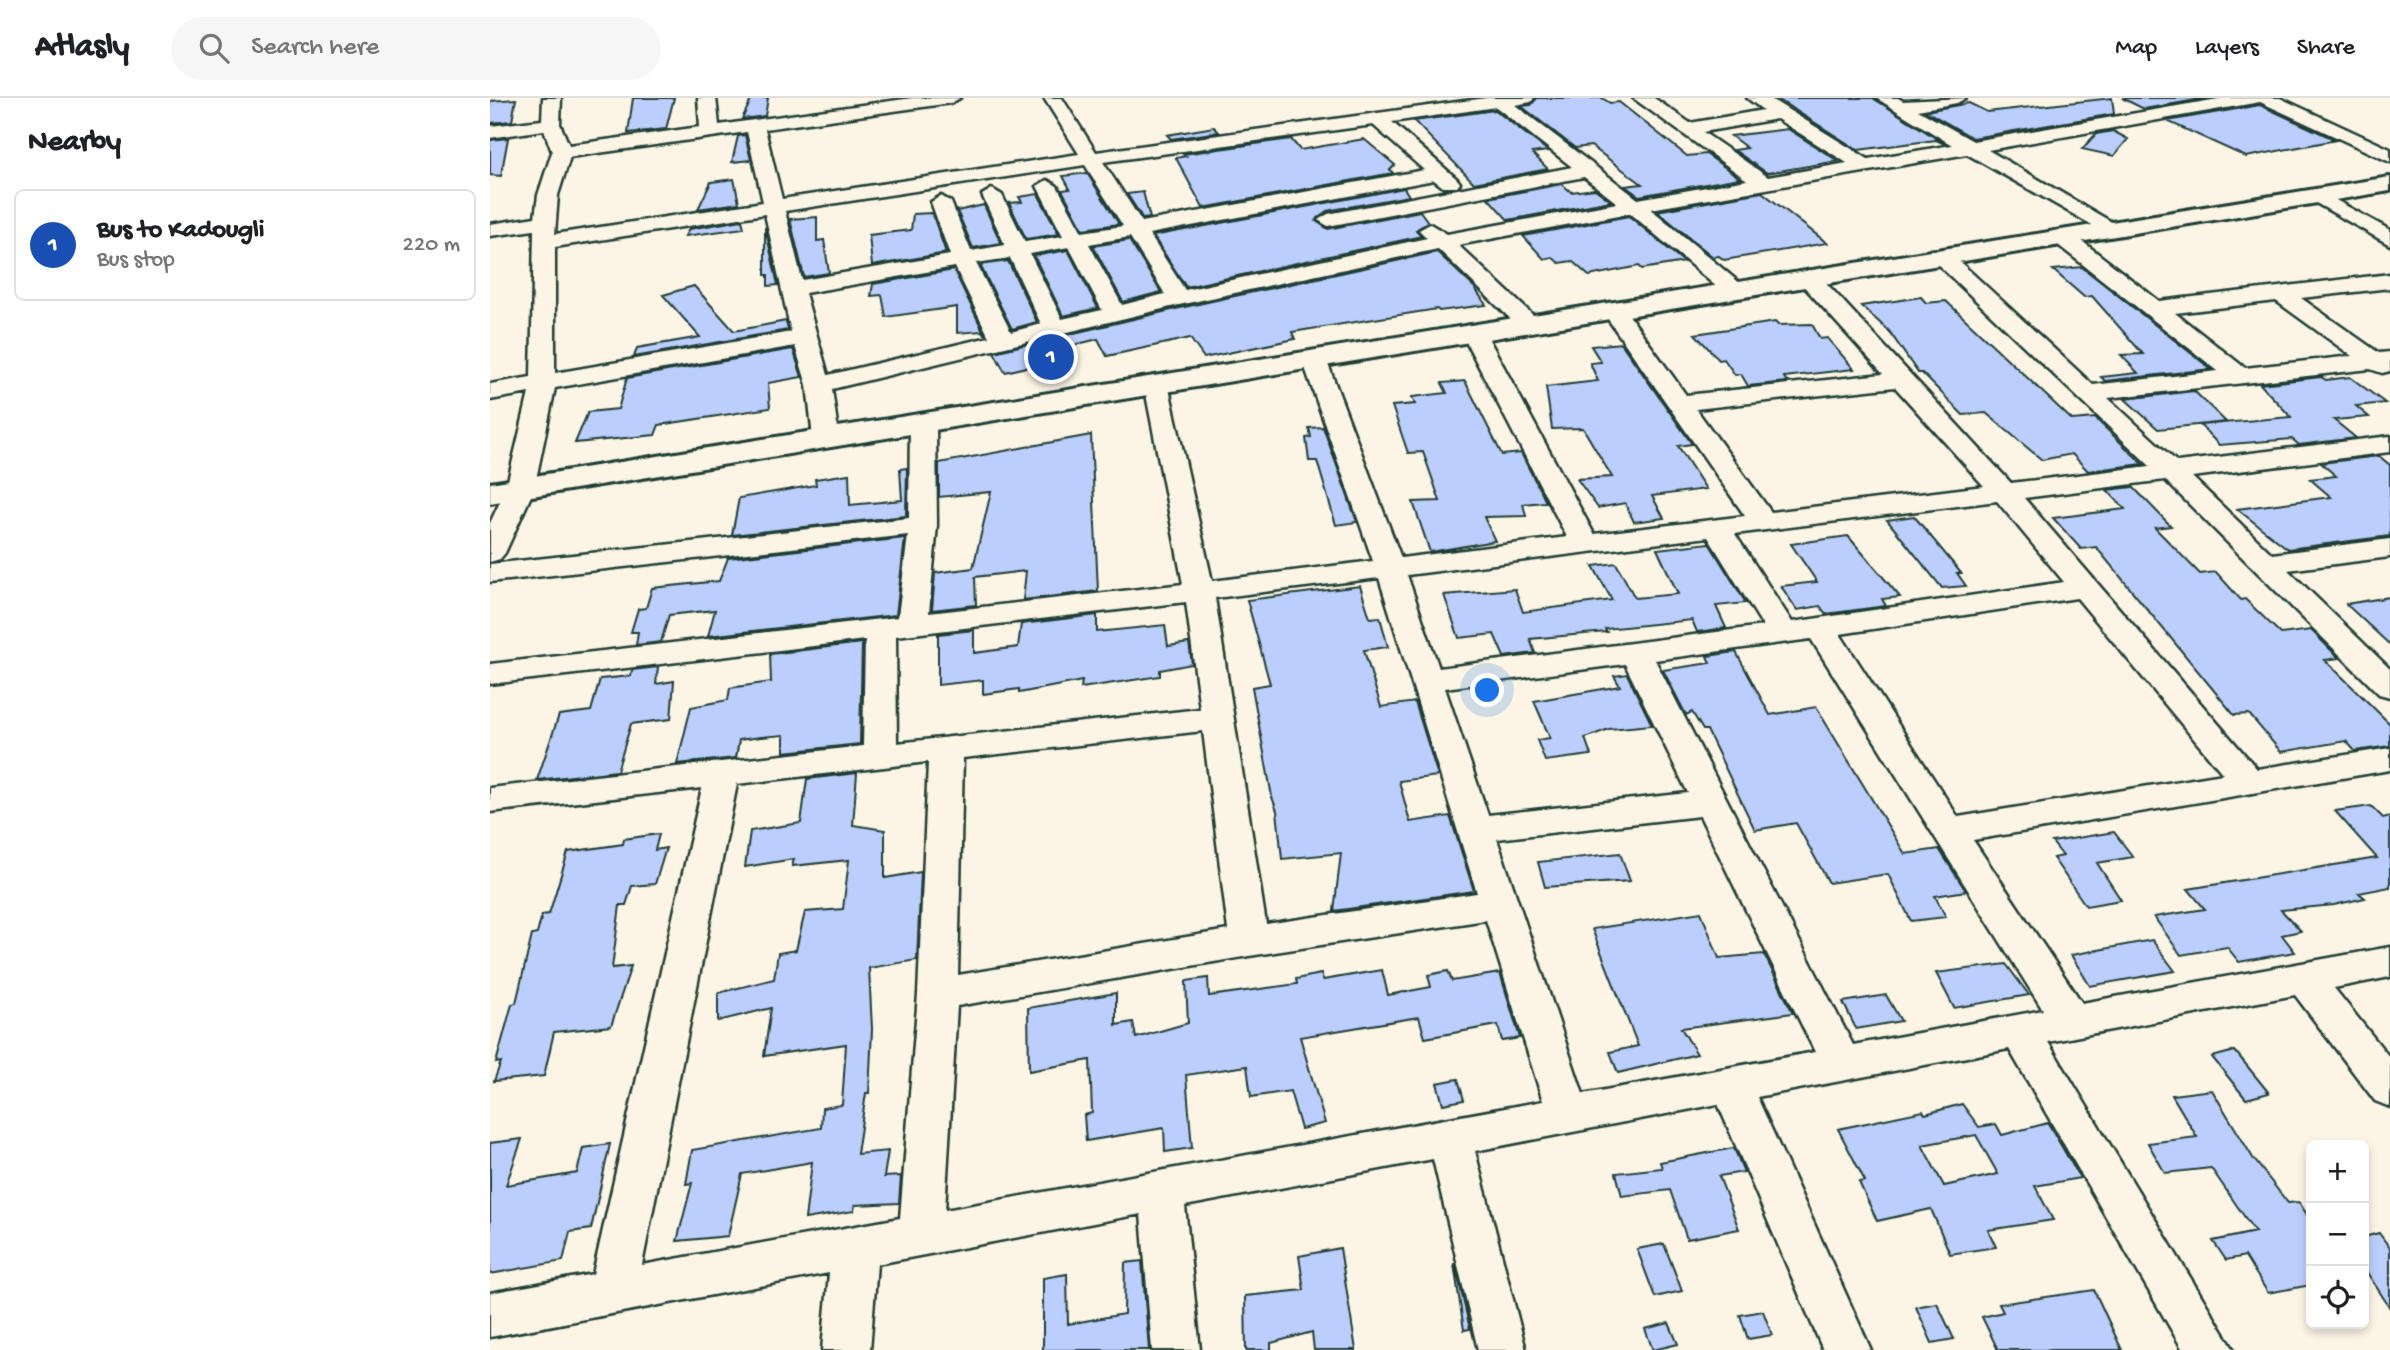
<!DOCTYPE html>
<html lang="en">
<head>
<meta charset="utf-8">
<style>
  body { margin:0; font-family:"Gochi Hand",sans-serif; background:#f6f6f6; color:#202124 }
  .controls { position:absolute; right:21px; bottom:21px; display:grid; overflow:hidden; border-radius:10px; box-shadow:0 4px 10px #0003 }
  .controls button { width:63px; height:63px; display:grid; place-items:center; padding:0; border:0; border-bottom:2px solid #e0e0e0; background:#fff; color:#202124; font:35px sans-serif }
  .you { position:absolute; left:998px; top:593px; width:24px; height:24px; margin:-18px; border:5px solid #fff; border-radius:50%; background:#1a73e8; box-shadow:0 0 0 10px #1a73e833 }
  .badge { display:grid; place-items:center; width:46px; height:46px; border-radius:50%; background:#0f766e; color:#fff; font-size:23px; font-weight:700 }
  .pin { position:absolute; translate:-50% -50%; border:4px solid #fff; box-shadow:0 2px 7px #0006 }
  .list { margin:0; padding:0; list-style:none }
  h2 { display:flex; justify-content:space-between; align-items:center; height:91px; margin:0; padding:0 28px; font-size:30px }
  h2 small { font-size:23px; font-weight:400; color:#757577 }
  .list li { display:grid; grid-template-columns:46px 1fr auto; gap:21px; align-items:center; box-sizing:border-box; height:112px; margin:0 14px 14px; padding:0 14px; border:2px solid #e0e0e0; border-radius:10px }
  .list b { display:block; font-size:26px; white-space:nowrap }
  .list p { margin:0; font-size:23px; white-space:nowrap; color:#757577 }
  .list em { font-size:23px; font-style:normal; color:#757577 }
  .icon { flex:none; width:38px; height:38px; fill:none; stroke:currentColor; stroke-width:2; stroke-linecap:round; stroke-linejoin:round }
  .map { position:relative; flex:none; width:1900px; height:1252px; overflow:hidden }
  header { display:flex; align-items:center; gap:42px; box-sizing:border-box; height:98px; padding:0 35px; background:#fff; border-bottom:2px solid #e0e0e0 }
  header strong { font-size:33px }
  nav { display:flex; gap:38px; margin-inline-start:auto; font-size:24px }
  .search { width:490px; height:63px; background:#f6f6f6; display:flex; align-items:center; gap:18px; box-sizing:border-box; padding:0 24px; border-radius:38px; color:#757577; font-size:26px }
  main { display:flex }
  aside { flex:1; background:#fff }
  .map>svg:first-child { display:block }
</style>
</head>
<body>
<header>
<strong>Atlasly</strong>
<div class="search"><svg class="icon" aria-label="search" viewBox="0 0 24 24"><circle cx="10" cy="10" r="6"/><path d="M15 15l6 6"/></svg>Search here</div>
<nav><a>Map</a><a>Layers</a><a>Share</a></nav>
</header>
<main>
<aside>
<h2>Nearby<small></small></h2>
<ul class="list">
<li><span class="badge" style="background:#1a4fb4">1</span><div><b>Bus to Kadougli</b><p>Bus stop</p></div><em>220 m</em></li>
</ul>
</aside>
<div class="map">
<svg width="1900" height="1252" viewBox="0 0 1900 1252">
  <rect width="100%" height="100%" fill="#fcf5e5"/>
  <filter id="ink" filterUnits="userSpaceOnUse"><feTurbulence type="fractalNoise" baseFrequency=".0143" numOctaves="2"/><feDisplacementMap in="SourceGraphic" scale="14" xChannelSelector="R" yChannelSelector="G"/><feConvolveMatrix kernelMatrix="1 2 1 2 8 2 1 2 1" color-interpolation-filters="sRGB"/></filter>
  <g filter="url(#ink)">
    <!-- building -->
    <path fill="#bbcefd" stroke="#1f3d34" stroke-width="2" fill-rule="evenodd" d="M143 0H184L176 31 138 35Z
      M262 0H278L275 18 252 21Z
      M1047 0H1112L1120 5 1129 4 1197 58 1216 56 1250 80 1149 98 1135 88 1152 86 1101 48 1085 50 1031 8 1041 7Z
      M1286 0H1383L1455 46 1446 42 1368 52Z
      M1622 0 1624 16 1483 40 1436 13 1479 5 1497 14Z
      M1632 0H1718L1654 11Z
      M26 1 22 23 0 25V3Z
      M1770 7 1846 42 1756 59 1677 23Z
      M1005 12 1058 53 1042 55 1058 71 984 85 924 23Z
      M724 29 729 34 681 41 677 37Z
      M1298 31 1348 63 1277 75 1244 52 1257 50 1241 38Z
      M1623 33 1638 41 1624 58 1592 51 1606 36Z
      M255 37 261 62 242 64 248 38Z
      M18 40 11 78 0 77V42Z
      M801 41 810 52 874 41 905 67 900 72 903 75 713 110 686 60 696 58 693 56Z
      M597 75 629 126 593 131 572 92 580 91 573 78Z
      M244 81 249 105 208 111 221 84Z
      M1072 86 1081 94 1105 91 1121 103 1018 122 998 100Z
      M914 90 919 98 837 113 826 123 838 131 930 113 938 124 926 132 932 138 696 189 663 138Z
      M653 94 660 120 653 121 637 96Z
      M1272 94 1337 145 1234 162 1229 158 1223 159 1167 113Z
      M548 96 569 136 536 141 519 105 532 104 529 99Z
      M494 107 511 145 483 150 467 113Z
      M442 115 456 155 382 168 379 137 421 132 423 116Z
      M1139 118 1194 164 1152 171 1149 168 1099 178 1082 163 1069 165 1062 159 1054 161 1033 138Z
      M327 119V143L334 142 339 175 314 179 300 121Z
      M252 122 254 130 195 138 199 131Z
      M275 129 288 187 278 188V177H275Z
      M639 142 671 194 633 204 603 148Z
      M578 152 608 210 573 218 544 158Z
      M947 154 984 189 996 207 949 213 947 211 802 234 805 241 714 260 700 240 617 258 608 241 556 254 563 263 515 274 504 254 690 210Z
      M518 163 547 224 522 231 490 167Z
      M1592 169 1721 271 1615 283 1611 279 1648 275 1631 257 1653 256 1602 198 1594 199 1563 172Z
      M464 172 495 237 492 233 467 235V209L396 219 392 197 381 198 383 186Z
      M204 188 244 233 296 223 298 232 144 259 147 250 210 239 173 197Z
      M1431 199 1436 205 1456 203 1582 322 1605 320 1653 366 1598 373 1582 356 1552 362 1496 315 1473 317 1432 275H1428L1399 233 1371 208Z
      M1285 224 1288 227 1322 226 1330 241 1337 240 1364 271 1294 279 1297 284 1258 288 1251 276 1245 277 1234 261 1229 262 1205 236Z
      M1131 245 1202 346 1188 348 1216 391 1162 398 1174 420 1144 424 1135 405 1108 410 1087 381 1122 379 1093 330 1062 331 1056 289 1108 283 1100 265 1111 264 1101 248Z
      M303 251 312 279 278 285 280 310 169 327 165 337 85 345 98 314 128 311 137 280Z
      M1831 279 1836 282 1860 279 1895 305 1866 308 1879 319 1844 322 1866 340 1809 347 1802 341 1729 347 1710 327 1801 319 1770 286Z
      M975 283 1012 357 1031 355 1056 404 1033 406 1036 418 994 419 1005 443 940 454 923 404 950 403 933 354 918 355 902 308 925 306 922 299 957 295 952 285Z
      M1704 293 1736 324 1668 331 1635 301Z
      M833 329 867 424 846 427 827 363H819L816 340 821 339 819 330Z
      M601 337 608 493 533 502 536 473 485 479 486 507 442 512 445 475 483 470 501 394 449 399V365Z
      M1889 358 1900 367V438L1798 451 1747 411 1841 399 1820 381 1846 378 1831 365Z
      M417 370 416 418 242 437 249 400 326 387 325 381 359 376 360 407 412 402 410 371Z
      M1643 389 1681 428 1665 430 1710 476 1726 474 1751 502 1755 501 1791 536 1821 532 1849 560 1835 562 1900 626V648L1865 653 1856 643 1791 654 1759 616 1744 617 1606 449 1591 451 1563 420 1635 411 1617 392Z
      M1424 418 1471 475H1467L1476 488 1452 490 1397 422Z
      M1358 438 1410 499 1392 501 1396 508 1336 516 1330 508 1307 512 1291 488 1327 484 1301 446Z
      M415 440 406 517 218 538 225 512 179 517 171 544 146 547 148 534H141L148 511 156 510 162 490 229 483 238 460Z
      M1219 445 1256 505 1226 508 1236 530 1207 534 1202 522 1115 531 1117 534 1040 541 1045 555 1014 559 1004 536 969 540 954 497 1025 491 1033 514 1122 502 1103 468 1126 465 1145 500 1188 496 1167 451Z
      M870 488 880 520 890 519 898 549 874 552 891 609 925 604 948 678 909 683 920 724 960 718 984 793 844 813 851 755 792 761 787 713 782 699 762 589 780 586 757 502Z
      M1900 499V547L1856 506Z
      M607 517V534L675 527 678 548 699 545 702 566 670 572V578L591 590 592 583 529 595V591L493 596V582L448 587V536L484 532V555L528 549 531 526Z
      M372 545 370 646 294 654V637L271 639 249 642 246 660 187 666 201 609 238 602 240 590 281 584 280 556Z
      M1246 554 1280 617 1326 609 1415 756 1449 751 1476 793 1445 798 1456 819 1421 823 1398 776 1339 785 1306 725 1265 732 1217 632H1213L1202 614 1196 617 1173 572 1220 565 1217 558Z
      M168 569 166 586 184 583 181 621 141 626 127 673 47 682 69 617 101 613 110 581 141 578 142 572Z
      M1137 576 1162 627 1119 631 1095 640 1101 657 1055 663 1047 642 1060 640 1044 603 1130 588 1124 578Z
      M367 675 363 727 395 732V780L431 774 427 862 379 870 382 931 379 995H376L367 1056 398 1053 394 1079 411 1078 409 1105 365 1107 364 1113 315 1121 322 1064 252 1076 238 1138 187 1143 202 1085 196 1086 202 1052 331 1030 332 1010 352 1007 356 946 274 958 281 910 228 923V895L284 881 288 855 306 852 315 814 353 811 359 762 302 768 304 761 255 769 260 733 311 725 317 681Z
      M1881 708 1893 720 1900 718V789L1869 795 1875 800 1844 807 1791 812 1811 833 1792 837 1805 854 1749 864 1737 849 1691 857 1664 819 1715 811 1698 791 1887 760 1845 713Z
      M1624 734 1643 759 1607 765 1631 802 1596 808 1563 760 1573 758 1562 744Z
      M169 736 165 752 176 750 165 786 142 788 136 807H130L122 870 141 868 121 928 64 934 54 978 4 983 11 964 6 965 22 906 26 905 42 837 47 836 52 817 59 816 78 754 133 746 134 741Z
      M1130 755 1140 783 1055 789 1048 764Z
      M1211 814 1229 860 1274 856 1303 915 1191 930 1207 956 1128 975 1120 954 1148 948 1102 831Z
      M1662 842 1685 873 1600 888 1581 857Z
      M1516 866 1539 897 1464 910 1446 875Z
      M892 872 898 897 941 889 938 877 958 873 962 883 1010 875 1030 940 1012 943 1008 927 935 940 929 919 810 939 835 1025 811 1031 800 993 761 999 757 968 696 977 702 1050 675 1054 674 1030 596 1043 594 1017 602 1015 600 962 539 973 538 910 626 895V927L643 924 646 940 698 925 696 883 718 880 719 898 807 886 806 881 831 876 833 882Z
      M1396 897 1411 923 1366 931 1353 904Z
      M1745 953 1779 995 1756 1001 1722 959Z
      M968 981 974 1002 953 1006 947 985Z
      M1722 992 1763 1060 1798 1105 1809 1104 1821 1123V1187L1778 1195 1755 1158 1736 1162 1723 1143 1765 1134 1721 1070 1675 1075 1658 1045 1707 1039 1682 997Z
      M1472 1006 1489 1029 1506 1026 1512 1037 1558 1025 1590 1080 1545 1088 1563 1122 1498 1132 1506 1149 1460 1156 1441 1111 1387 1123 1369 1084 1375 1083 1348 1031 1433 1013 1435 1016ZM1486 1037 1508 1076 1454 1088 1432 1047Z
      M32 1041 16 1087 87 1075 93 1050 120 1046 101 1131 80 1134 73 1163 0 1176V1045Z
      M1244 1050 1254 1074 1229 1078 1249 1131 1197 1141 1180 1092 1132 1098 1126 1075 1172 1070 1170 1064Z
      M1889 1135 1900 1150V1210L1874 1170V1139Z
      M1174 1146 1192 1193 1165 1199 1147 1151Z
      M850 1150 866 1252H824L822 1234 781 1245V1252H756L755 1198 814 1192 809 1158Z
      M652 1163 659 1252H553V1180L577 1176 578 1226 634 1216 635 1165Z
      M964 1166H965L980 1231 974 1232Z
      M1604 1192 1632 1252H1508L1492 1219 1513 1214 1509 1206Z
      M1447 1205 1464 1241 1442 1245 1426 1209Z
      M1273 1213 1282 1237 1258 1241 1250 1217Z
      M1179 1225 1188 1246 1163 1252 1155 1231Z"/>
    <g fill="none" stroke-linecap="round" stroke-linejoin="round">
      <defs>
        <path id="minor" d="M53 0H71L70 26 79 47 210 29 208 0H226L229 27 422 0H470L461 5 275 31 292 101 589 56 554 0H572L606 54 996 0H1044L1041 4 1025 7 1148 101 1257 82 1143 0H1164L1200 25 1273 12 1257 0H1279L1378 61 1462 47 1386 0H1408L1413 3 1476 0 1467 5 1428 12 1483 43 1734 0H1790L1900 51V64L1770 4 1498 52 1625 126 1629 130 1618 136 1477 56 1161 111 1251 186 1254 191 1243 198 1235 196 1140 115 968 147 1046 220 1050 225 1046 230H1030L948 151 689 207 342 291 349 340 345 346H327L323 340 317 287 305 248 65 290 44 391 15 455 10 461 0 464V425L16 391 39 295 0 302V286L41 279 44 132 0 138V126L45 119 48 97 62 54 54 32 0 40V28L52 22ZM1006 9 1082 69 838 116 828 122 838 128 1094 79 1127 105 957 136 940 126 929 132 937 140 695 192 659 136 944 82 953 89H967L970 85 967 81 902 24ZM1287 21 1357 65 1278 79 1213 34ZM883 27 934 72 652 124 613 64ZM257 34 273 104 65 136 68 97 80 59ZM595 67 633 128 592 134 567 88 557 82 547 88 573 138 535 144 512 97 502 91 492 97 515 147 481 153 461 104 451 98 441 104 460 157 312 182 295 113ZM275 116 301 234 65 275V149ZM640 139 675 196 632 207 599 146ZM579 149 612 212 572 221 540 156ZM520 160 551 226 521 234 486 165ZM465 169 499 239 338 277 315 195Z
          M1826 91 1900 132V147L1819 101 1816 97 1819 93Z
          M1571 132 1579 133 1669 203 1900 176V190L1811 200 1889 255 1900 254V273L1892 275 1880 271 1618 300 1687 364 1900 338V354L1702 379 1782 456 1900 441V459L1798 472 1900 571V599L1889 596 1675 382 1534 400 1767 671 1900 650V672L1483 742 1592 905 1900 849V879L1844 890 1900 960V1009L1885 1003 1805 897 1558 944 1744 1252H1693L1519 951 1267 999 1381 1252H1333L1228 1006 985 1053 1036 1252H988L943 1061 695 1108 710 1252H662L651 1116 387 1166 380 1252H332L339 1175 0 1239V1195L103 1176 212 690 0 714V690L373 648 375 542 0 586V566L408 519 418 437 0 484V466L419 420 420 325 424 320H442L446 325 447 427 439 515 693 486 654 286 657 281H675L678 286 722 483 883 463 812 261 815 256H833L836 261 911 460 1077 439 971 234 975 229H991L995 234 1104 436 1255 418 1111 211 1115 206H1131L1196 297 1393 276 1310 184 1307 179 1318 172 1326 174 1521 385 1660 368 1438 157 1441 152H1457L1603 287 1728 273 1563 143 1560 138 1563 133ZM1786 203 1862 258 1755 270 1685 215ZM1405 289 1494 388 1281 414 1206 311ZM1507 403 1574 484 1302 524 1245 436ZM1218 439 1273 528 949 570 917 477ZM889 480 987 795 776 826 725 500ZM1587 500 1733 676 1468 719 1350 536ZM696 504 710 611 407 645 406 538ZM1321 541 1553 912 1363 947 1165 562ZM1135 566 1198 695 998 717 955 590ZM713 633 738 832 468 877 473 660ZM438 664 428 896 410 1120 152 1167 247 686ZM1210 718 1325 954 1093 996 1007 741ZM996 822 1053 1003 455 1112 467 908 759 858Z"/>
        <path id="major" d="M1900 79V93L0 405V385Z"/>
      </defs>
      <!-- minor casing -->
      <use href="#minor" stroke="#1f3d34" stroke-width="5"/>
      <!-- major casing -->
      <use href="#major" stroke="#1f3d34" stroke-width="6"/>
      <!-- minor -->
      <use href="#minor" fill="#fcf5e5" fill-rule="evenodd"/>
      <!-- major -->
      <use href="#major" fill="#fcf5e5" fill-rule="evenodd"/>
    </g>
  </g>
</svg>
<div class="controls">
<button>+</button>
<button>−</button>
<button><svg class="icon" aria-label="locate" viewBox="0 0 24 24"><circle cx="12" cy="12" r="6"/><path d="M12 2v4M12 18v4M2 12h4M18 12h4"/></svg></button>
</div>
<div class="you"></div>
<div class="pin badge" style="left:561px;top:259px;background:#1a4fb4">1</div>
</div>
</main>
</body>
</html>
